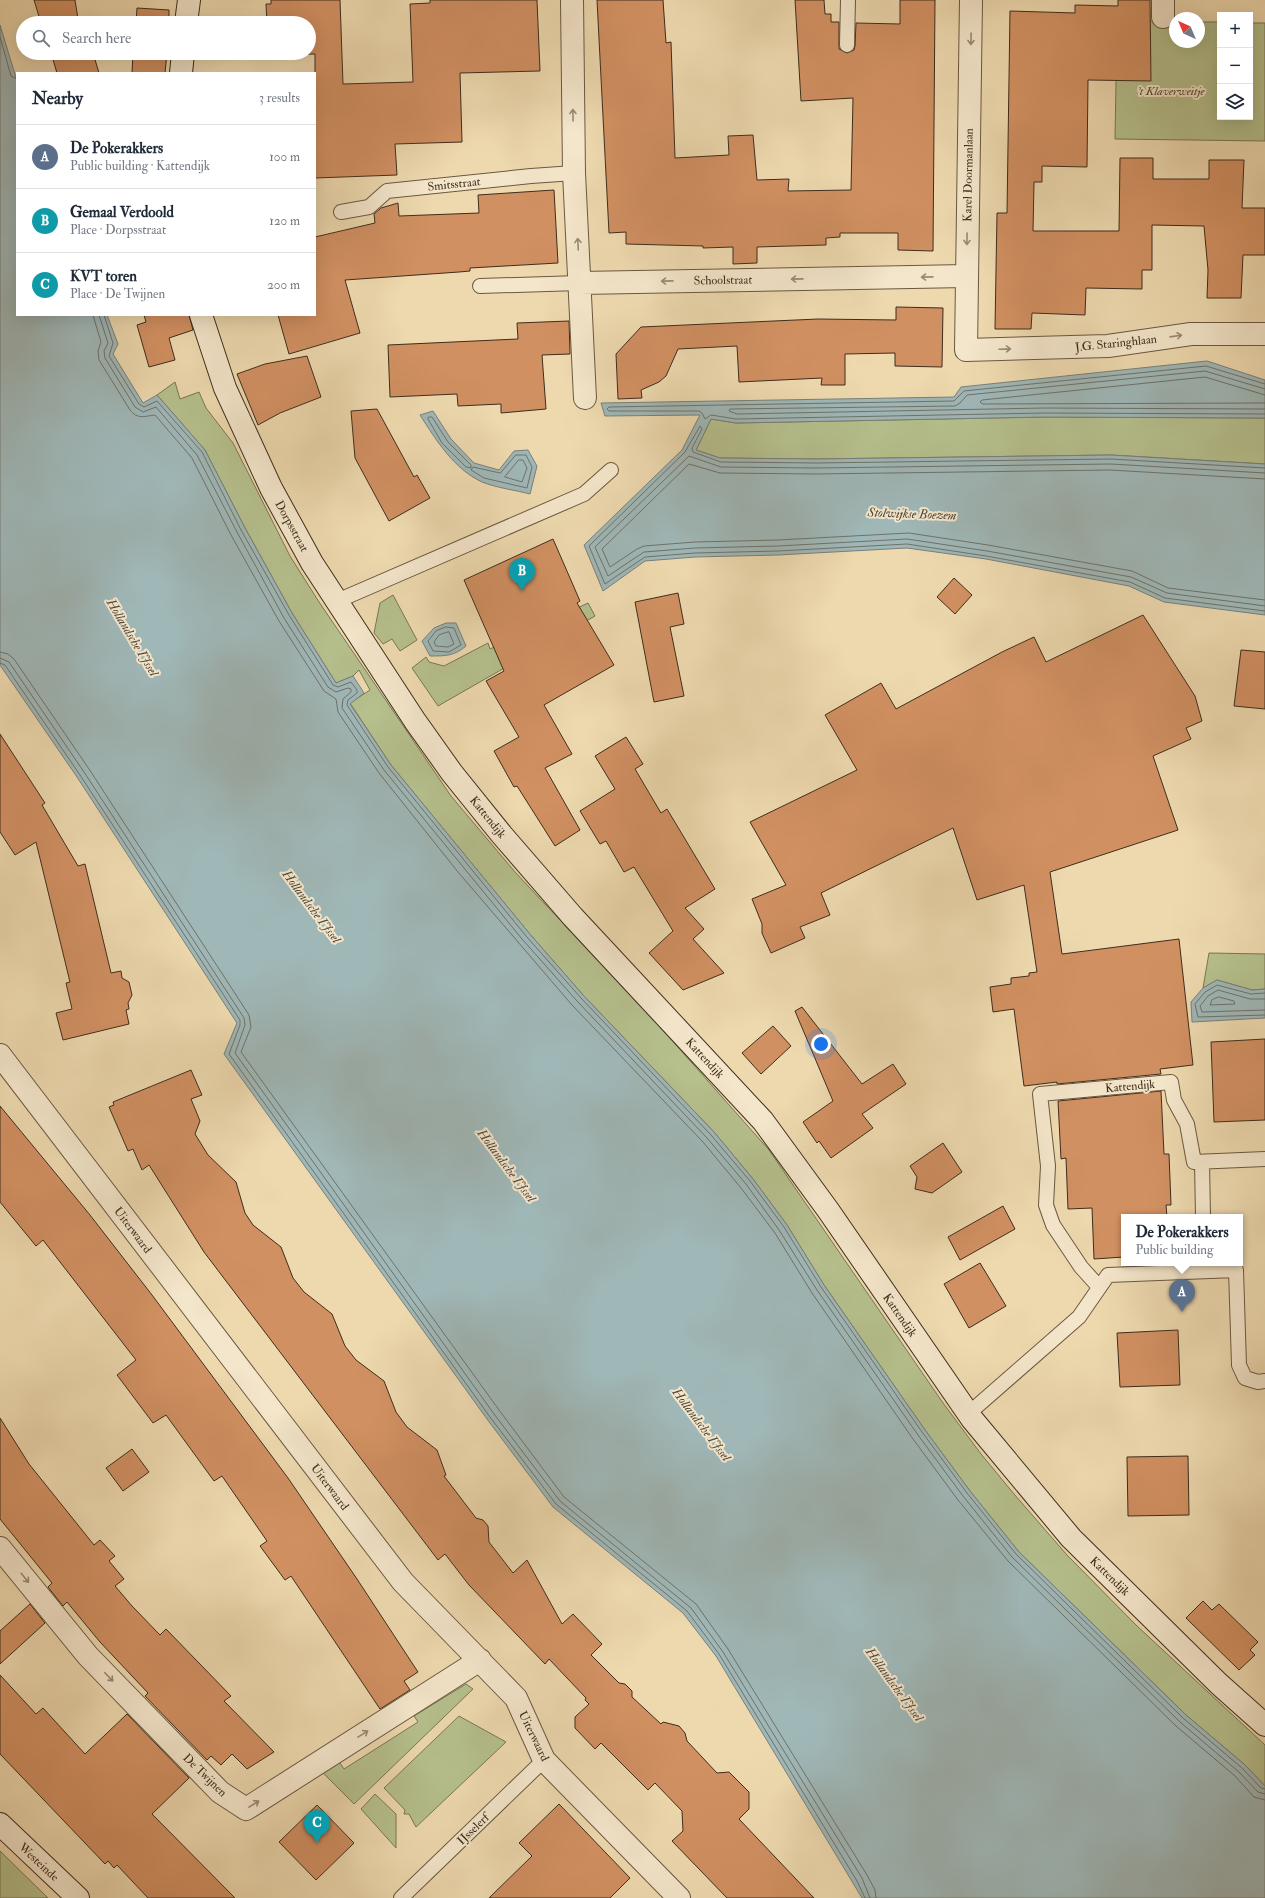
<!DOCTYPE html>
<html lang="en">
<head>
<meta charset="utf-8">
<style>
  body { margin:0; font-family:"IM FELL Double Pica",serif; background:#f2f2f3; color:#1f2937 }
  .controls { position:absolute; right:12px; top:12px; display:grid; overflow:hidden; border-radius:0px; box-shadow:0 4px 16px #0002 }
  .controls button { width:36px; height:36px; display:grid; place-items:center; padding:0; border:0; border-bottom:1px solid #e0e1e3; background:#fff; color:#1f2937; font:20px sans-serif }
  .compass { position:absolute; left:1169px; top:12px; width:36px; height:36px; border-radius:50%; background:#fff; box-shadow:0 4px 16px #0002; rotate:316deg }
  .you { position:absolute; left:821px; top:1044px; width:14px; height:14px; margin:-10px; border:3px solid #fff; border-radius:50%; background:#1a73e8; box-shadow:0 0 0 6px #1a73e833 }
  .badge { display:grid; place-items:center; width:26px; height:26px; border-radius:50%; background:#ea580c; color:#fff; font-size:13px; font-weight:700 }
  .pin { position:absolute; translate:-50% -33px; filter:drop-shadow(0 1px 2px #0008) }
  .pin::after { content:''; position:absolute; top:21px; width:14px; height:12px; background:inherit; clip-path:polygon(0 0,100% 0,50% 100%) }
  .popup { position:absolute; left:1121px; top:1214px; width:122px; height:52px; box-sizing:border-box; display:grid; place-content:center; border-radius:0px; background:#fff; filter:drop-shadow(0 1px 3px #0005); font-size:13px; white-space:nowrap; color:#747a83 }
  .popup b { font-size:15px; color:#1f2937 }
  .popup::after { content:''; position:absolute; left:50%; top:100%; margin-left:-8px; border:8px solid transparent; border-top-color:#fff }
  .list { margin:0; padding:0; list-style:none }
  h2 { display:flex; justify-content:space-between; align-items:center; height:52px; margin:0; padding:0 16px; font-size:17px }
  h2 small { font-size:13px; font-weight:400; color:#747a83 }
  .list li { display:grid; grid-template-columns:26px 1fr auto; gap:12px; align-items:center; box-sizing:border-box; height:64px; padding:0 16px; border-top:1px solid #e0e1e3 }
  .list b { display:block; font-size:15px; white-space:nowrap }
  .list p { margin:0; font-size:13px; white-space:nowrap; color:#747a83 }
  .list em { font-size:13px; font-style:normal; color:#747a83 }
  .icon { flex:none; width:22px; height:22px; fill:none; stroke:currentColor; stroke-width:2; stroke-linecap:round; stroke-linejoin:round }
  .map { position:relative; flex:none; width:1265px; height:1898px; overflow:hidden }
  .search { position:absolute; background:#fff; box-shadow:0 4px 16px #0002; left:16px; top:16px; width:300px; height:44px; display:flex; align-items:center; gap:10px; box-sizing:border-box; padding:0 14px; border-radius:22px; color:#747a83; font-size:15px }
  .panel { position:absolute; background:#fff; box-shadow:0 4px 16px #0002; left:16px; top:72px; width:300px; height:244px; border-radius:0px }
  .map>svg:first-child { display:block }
</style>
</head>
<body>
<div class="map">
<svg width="1265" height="1898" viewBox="0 0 1265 1898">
  <rect width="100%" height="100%" fill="#eed9af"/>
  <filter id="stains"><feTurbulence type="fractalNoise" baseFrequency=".005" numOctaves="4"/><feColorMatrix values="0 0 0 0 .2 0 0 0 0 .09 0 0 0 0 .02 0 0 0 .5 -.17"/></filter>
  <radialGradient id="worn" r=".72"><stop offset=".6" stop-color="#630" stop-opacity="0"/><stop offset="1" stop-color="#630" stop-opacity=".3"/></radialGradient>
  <!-- green -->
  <path fill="#b5c08d" stroke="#7a7654" d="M1123 21H1175V42H1199V22H1220V117H1250V23H1265V141L1115 139 1117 26Z
    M175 382 180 399 199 392 206 408 233 443 290 556 319 602 451 796 515 872 661 1028 769 1150 943 1403 981 1454 1014 1494 1067 1555 1136 1625 1265 1745V1786L1245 1765 1186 1715 1019 1552 970 1491 925 1430 824 1285 787 1225 753 1179 714 1132 583 995 529 933 391 765 350 703 370 690 359 670 353 676 336 683 292 613 245 528 205 450 157 395Z
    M1044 417 1265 418V464L1111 455 816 459 720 458 696 450 711 419 736 423Z
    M393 595 417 640 400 651 392 639 383 644 374 633 380 603Z
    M588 603 595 616 438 706 412 668 426 657 429 662 444 666 488 643 490 649Z
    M1209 953 1265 954V989L1252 990 1217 980 1203 988Z
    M466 1684 473 1689 354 1804 321 1771 338 1760 344 1769 418 1722 414 1716Z
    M459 1716 506 1742 416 1827 409 1814H404L405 1810 384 1788Z
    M375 1794 396 1814V1848L361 1809Z
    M0 1851 48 1898H0Z"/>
  <!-- water -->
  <path fill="#9fb7b7" stroke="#788079" d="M0 25 17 81V315H107L118 344 113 354 143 403 157 395 205 450 245 528 292 613 336 683 353 676 364 693 350 704 391 765 529 933 583 995 714 1132 753 1179 787 1225 824 1285 925 1430 970 1491 1019 1552 1186 1715 1245 1765 1265 1786V1898H862L716 1656 683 1613 553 1507 487 1419 224 1054 237 1023 77 777 0 665Z
    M1207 361 1265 380V418L1044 417 736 423 711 419 696 450 720 458 816 459 1111 455 1265 464V615L1164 602 1129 586 986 559 907 548 778 555 695 557 645 561 603 591 584 545 682 450 700 415 605 416 601 403 954 397 961 387Z
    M433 411 451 439 474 463 499 470 514 451 528 450 537 466 530 494C515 490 497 488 482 482 454 469 436 440 420 415Z
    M446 623H456L466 646C454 656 446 656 430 656L422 641 434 628Z
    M1217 980 1252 990 1265 989V1018L1192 1022 1191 1002 1203 988Z"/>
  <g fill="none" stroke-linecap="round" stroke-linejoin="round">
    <!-- shore -->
    <path stroke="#6e726a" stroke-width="1" d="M0 37 11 76 17 79
      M93 315 101 342 98 351 99 360 130 410C138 420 145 416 155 415L192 458 231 535 279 621 324 691 336 699 338 712 379 773 458 872 572 1005 703 1142 741 1188 775 1233 812 1293 913 1439 958 1500 1008 1561 1176 1726 1235 1776 1254 1797 1265 1800
      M99 315 108 343 104 351 105 358 135 407 143 412 156 407 197 455 237 532 284 618 328 687 336 692 348 688 351 689V692L343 699 342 708 384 770 522 939 577 1001 707 1138 746 1184 779 1230 817 1290 918 1435 963 1496 1012 1557 1180 1722 1239 1772 1258 1792 1265 1794
      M104 315 113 343 109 356 139 404 144 407 157 401 202 452 241 530 289 615 333 685 338 687 351 682 357 690V693L348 700 347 705 388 767 526 936 581 998 711 1135 750 1181 784 1227 821 1287 922 1432 967 1493 1016 1554 1183 1718 1242 1768 1261 1788 1265 1789
      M1265 384 1206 366 964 391 954 401 609 407 607 409 609 411H699L702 413 705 419 711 415 736 419 1044 413 1265 414
      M1265 389 1205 371 967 395 960 403 955 406 730 409 729 411 737 414 1044 408 1265 409
      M1265 395 1205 377 982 400 980 402 983 404 1265 403
      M429 417H432L448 442 471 465V468L466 467 442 443 428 419Z
      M516 455H526L532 467 527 488 484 478 471 470 473 467 500 473Z
      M519 460H523L527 468 522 482 505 477Z
      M1265 468 1111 459 816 463 721 462 693 452 692 448 702 429 700 426 685 452 589 546 605 584 645 557 695 553 778 551 907 544 986 556 1130 582 1165 598 1265 611
      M1265 473 1111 464 816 468 721 467 689 456 595 547 608 576 644 552 695 548 778 546 907 539 987 551 1131 577 1167 593 1265 606
      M1265 479 1110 470 816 474 720 473 689 464 602 549 610 567 637 549 644 546 695 542 778 540 909 533 988 545 1132 571 1168 588 1265 600
      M446 627 454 628 461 645 449 652 433 651 428 641 436 631Z
      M449 632 454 644 448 647 436 646 434 642 439 635Z
      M0 652 8 654 14 659 89 769 249 1015 251 1027 241 1052 499 1410 564 1497 696 1604 728 1649 867 1875 875 1890 876 1898
      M0 658 9 662 84 772 244 1018 245 1025 235 1053 494 1414 560 1501 691 1608 723 1652 862 1878 870 1898
      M0 663 5 665 80 775 240 1020V1025L229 1054 490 1417 556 1504 687 1611 719 1654 857 1881 865 1898
      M1265 993 1251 994 1217 985 1205 992 1195 1004 1198 1017 1265 1015
      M1219 997 1234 1001 1235 1004 1210 1005 1212 1000Z
      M1265 999H1250L1218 990 1208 996 1200 1006 1202 1012 1265 1010"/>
  </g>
  <!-- building -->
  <path fill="#d19062" stroke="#3e2d1c" d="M34 0H75L78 19 82 17 84 23H41Z
    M271 0H340L343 84 413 82 410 4 430 3V0H537L540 71 460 73 462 142 395 144 397 175 315 178V54L268 55V53H309V23H267L266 4H271Z
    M597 0H663L666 43 671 42 675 158 729 155 728 136 753 135 757 180 789 179 788 191 851 190 853 98 801 101 795 0H824L825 14H831V22H839V49L847 53 854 50 855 46 856 23 900 24V0H935L933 251 898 250V233H840V237L826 238V245L757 247V263L733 264V247L703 248V246L626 244V232L609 233Z
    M1118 0H1150L1151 81 1088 80 1087 167 1042 166V182H1034L1033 231H1119L1120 158H1153V179H1209V160H1244L1242 208H1265V255H1243L1241 298H1207L1208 270 1204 226 1152 225V270H1142V289L1086 288 1085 315 1032 313 1031 329H995L997 213H1007L1010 11 1075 13V5L1118 6Z
    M137 8 169 10V23H136Z
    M51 53H93L99 73H57Z
    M133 53H167L165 73H132Z
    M554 190 558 263 470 268V271L459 272 345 280 360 333 289 354 278 315H315V237L375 223 374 214 381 208 398 203 399 216 479 213 478 195Z
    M896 307 943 308 942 367 895 366V353L845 354V385H821L822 378 739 382 737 346 678 349 666 376 659 382 641 390 642 398 618 399 616 354 641 327 818 319 896 320Z
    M144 315H189L193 330 169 338 175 360 149 367 137 325 146 322Z
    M569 321 570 354 542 355 546 409 501 413V404L458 406 457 394 390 397 388 345 518 339 517 323Z
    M307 356 321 397 280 413 258 425 237 374 265 364Z
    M377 409 414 477 417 475 430 498 389 521 355 458 351 411Z
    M553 539 580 601 577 603 614 665 544 705 572 754 545 768 580 830 555 846 517 786 514 787 494 751 519 737 486 681 504 671 464 580Z
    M954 578 972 595 955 614 937 597Z
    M678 593 684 624 670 627 684 696 654 702 635 602Z
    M1143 615 1195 696 1202 721 1186 728 1191 739 1153 756 1178 830 1050 872 1062 954 1179 939 1193 1065 1160 1069 1161 1074 1057 1084V1082L1024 1086 1014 1009 993 1012 990 987 1011 984V978L1029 976V973L1037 972 1024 885 977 900 953 828 821 893 830 915 800 927 805 938 771 953 762 933V924L752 899 786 885 750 822 857 770 825 715 881 683 896 709 1002 652 1034 637 1046 662Z
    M1241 650 1265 652V709L1234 706Z
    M0 734 45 803 42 805 78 866 85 864 111 973 121 971 122 978 129 982 132 995 128 1003 129 1009 126 1010 129 1024 63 1040 56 1013 72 1009 66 983 70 982 36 842 15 855 0 832Z
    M626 737 643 764 635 769 661 813 667 809 715 889 685 908 704 929 693 939 724 973 683 990 649 953 673 931 634 867 624 872 606 841 600 844 580 811 615 789 595 756Z
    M802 1007 862 1084 893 1064 906 1084 862 1114 873 1128 831 1158 819 1141 817 1143 803 1122 833 1101 795 1011Z
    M773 1026 791 1046 761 1074 742 1053Z
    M1265 1039V1120L1214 1122 1211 1042Z
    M191 1070 202 1095 191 1099 200 1121 195 1134 208 1155 236 1182 245 1213 253 1225 281 1247 293 1278 304 1292 332 1314 345 1346 356 1360 384 1381 396 1412 407 1427 437 1450 446 1475 444 1476 476 1518 483 1520 488 1526 489 1542 513 1573 527 1560 562 1624 573 1614 602 1644 591 1655 619 1683 625 1684 632 1691V1697L661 1724 663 1722 679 1726 685 1733 687 1741 717 1773 729 1772 749 1792V1809L739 1819 814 1898H727L672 1841 683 1831 682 1811 655 1783 648 1790 601 1743 595 1749 575 1728V1717L589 1704 585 1700 586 1698 549 1659 545 1664 469 1585 445 1554 438 1560 204 1252 149 1165 142 1170 133 1149 128 1151 109 1107 114 1105 113 1102Z
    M1161 1091 1164 1154H1169L1170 1179 1171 1205H1166L1167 1217H1124V1257L1094 1259 1092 1208 1068 1209 1066 1158 1061 1159 1058 1101Z
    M0 1106 90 1215 152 1295 288 1478 357 1579 418 1672 404 1681 410 1690 380 1709 291 1576 285 1580 260 1546 267 1541 222 1476 214 1481 166 1415 153 1423 117 1375 136 1360 43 1240 36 1246 0 1202Z
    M943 1143 962 1172 932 1193 915 1189 917 1177 910 1166Z
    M1003 1206 1015 1229 960 1260 948 1237Z
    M980 1263 1006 1306 969 1328 944 1284Z
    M1178 1330 1180 1385 1120 1387 1117 1333Z
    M0 1418 29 1464 94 1545 100 1540 115 1556 109 1561 124 1579 115 1586 132 1606 160 1635 166 1629 231 1696 224 1701 274 1752 247 1769 232 1754 221 1765 211 1756 207 1760 145 1696 148 1693 100 1642 67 1602 63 1606 48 1587 52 1583 0 1519Z
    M132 1449 149 1472 123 1491 106 1468Z
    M1188 1456 1189 1515 1128 1516 1127 1457Z
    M1203 1601 1212 1610 1219 1604 1258 1642 1250 1650 1255 1655 1239 1670 1186 1618Z
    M30 1604 45 1623 0 1664V1631Z
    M0 1675 36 1714 43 1708 85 1754 127 1714 189 1778 152 1814 235 1898H148L117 1865 114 1868 108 1861 105 1864 0 1754Z
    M559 1804 630 1878 610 1898H489L532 1856 519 1843Z
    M317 1805 354 1843 316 1880 279 1842Z"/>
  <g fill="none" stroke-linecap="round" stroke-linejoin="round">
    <defs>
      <path id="lane" d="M847 45 848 0
        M341 212 369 207 387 191 531 176 574 173
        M480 286 580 283
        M337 601 584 494 611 470
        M1202 1162 1203 1217
        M1099 1287 1081 1267 1053 1225 1046 1205 1048 1166 1040 1094 1171 1082 1174 1100 1187 1124 1194 1162 1265 1159
        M968 1414 1079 1317 1108 1275 1236 1270 1239 1365 1245 1378 1258 1382 1265 1381
        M401 1898 544 1760"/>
      <path id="street" d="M572 0 574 173 585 398
        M971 0 966 350 1108 346 1191 334H1265
        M1163 17V0
        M580 283 966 276
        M0 1055 403 1582 516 1698 544 1760 679 1898
        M0 1548 88 1656 220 1792 246 1809 480 1660"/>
      <path id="secondary" d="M186 23 189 0
        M181 73 183 53
        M201 315 225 388 271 488 312 563 415 721 452 773 502 835 573 917 763 1121 828 1210 972 1419 1071 1538 1219 1684 1265 1725
        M0 1824 78 1898"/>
    </defs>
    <!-- lane casing -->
    <use href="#lane" stroke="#6a5841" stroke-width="16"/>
    <!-- street casing -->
    <use href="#street" stroke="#6a5841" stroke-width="24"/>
    <!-- secondary casing -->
    <use href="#secondary" stroke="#3e2d1c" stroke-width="24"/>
    <!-- lane -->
    <use href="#lane" stroke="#f4e6cb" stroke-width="14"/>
    <!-- street -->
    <use href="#street" stroke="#f4e6cb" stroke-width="22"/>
    <!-- secondary -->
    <use href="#secondary" stroke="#f4e6cb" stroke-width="22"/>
  </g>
  <!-- one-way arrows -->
  <defs><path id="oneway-shaft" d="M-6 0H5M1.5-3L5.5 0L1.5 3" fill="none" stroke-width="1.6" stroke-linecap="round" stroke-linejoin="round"/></defs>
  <g stroke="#998a74">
    <use href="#oneway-shaft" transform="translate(971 39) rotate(91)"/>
    <use href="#oneway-shaft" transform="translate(573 115) rotate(-91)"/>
    <use href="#oneway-shaft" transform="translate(967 239) rotate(91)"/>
    <use href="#oneway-shaft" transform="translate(578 244) rotate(-93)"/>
    <use href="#oneway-shaft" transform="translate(927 277) rotate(179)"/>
    <use href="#oneway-shaft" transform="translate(797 279) rotate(179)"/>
    <use href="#oneway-shaft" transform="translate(667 281) rotate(179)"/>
    <use href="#oneway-shaft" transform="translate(1176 336) rotate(-8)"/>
    <use href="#oneway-shaft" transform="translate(1005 349) rotate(-2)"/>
    <use href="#oneway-shaft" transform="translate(25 1578) rotate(51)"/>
    <use href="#oneway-shaft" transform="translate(109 1677) rotate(46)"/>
    <use href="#oneway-shaft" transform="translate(363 1734) rotate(-32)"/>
    <use href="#oneway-shaft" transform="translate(254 1804) rotate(-32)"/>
  </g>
  <g text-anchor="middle" stroke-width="4" stroke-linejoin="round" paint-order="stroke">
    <!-- park labels -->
    <g font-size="12" font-style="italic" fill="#564a33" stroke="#f4e6cb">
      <text x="1171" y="95">'t Klaverweitje</text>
    </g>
    <!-- street labels -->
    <g font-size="12" fill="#3e2d1c" stroke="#f4e6cb">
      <text transform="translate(968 175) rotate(-89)" y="4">Karel Doormanlaan</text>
      <text transform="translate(454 184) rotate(-6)" y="4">Smitsstraat</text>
      <text transform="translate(723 280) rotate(-1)" y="4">Schoolstraat</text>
      <text transform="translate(1116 343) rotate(-6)" y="4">J.G. Staringhlaan</text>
      <text transform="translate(292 526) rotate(61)" y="4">Dorpsstraat</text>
      <text transform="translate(488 817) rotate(51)" y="4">Kattendijk</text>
      <text transform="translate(705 1058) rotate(47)" y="4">Kattendijk</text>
      <text transform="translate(1130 1086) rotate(-5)" y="4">Kattendijk</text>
      <text transform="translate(133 1230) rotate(53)" y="4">Uiterwaard</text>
      <text transform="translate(900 1315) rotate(55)" y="4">Kattendijk</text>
      <text transform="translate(330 1487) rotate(53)" y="4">Uiterwaard</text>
      <text transform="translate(1110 1576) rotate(44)" y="4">Kattendijk</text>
      <text transform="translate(534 1736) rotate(64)" y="4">Uiterwaard</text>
      <text transform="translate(205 1775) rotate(44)" y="4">De Twijnen</text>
      <text transform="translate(473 1829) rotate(-44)" y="4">IJsselerf</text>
      <text transform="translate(39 1862) rotate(43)" y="4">Westeinde</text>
    </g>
    <!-- water labels -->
    <g font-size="13" font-style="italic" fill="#51493b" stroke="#f4e6cb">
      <text transform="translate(912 513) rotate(2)" y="5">Stolwijkse Boezem</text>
      <text transform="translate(133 637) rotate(59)" y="5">Hollandsche IJssel</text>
      <text transform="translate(312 906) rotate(53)" y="5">Hollandsche IJssel</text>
      <text transform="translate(507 1165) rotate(53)" y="5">Hollandsche IJssel</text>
      <text transform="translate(702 1424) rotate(53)" y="5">Hollandsche IJssel</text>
      <text transform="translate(895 1684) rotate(54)" y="5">Hollandsche IJssel</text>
    </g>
  </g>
  <rect width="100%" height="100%" filter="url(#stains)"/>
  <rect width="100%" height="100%" fill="url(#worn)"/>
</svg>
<div class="controls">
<button>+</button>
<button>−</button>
<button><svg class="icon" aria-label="layers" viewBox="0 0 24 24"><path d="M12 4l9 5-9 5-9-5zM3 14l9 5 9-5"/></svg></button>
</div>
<svg class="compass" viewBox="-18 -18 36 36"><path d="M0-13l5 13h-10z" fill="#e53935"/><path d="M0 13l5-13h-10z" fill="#747a83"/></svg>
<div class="you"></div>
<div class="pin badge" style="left:1182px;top:1312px;background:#5c6f8a">A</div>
<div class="popup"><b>De Pokerakkers</b>Public building</div>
<div class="pin badge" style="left:522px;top:591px;background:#0f9aa8">B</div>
<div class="pin badge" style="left:317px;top:1843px;background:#0f9aa8">C</div>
<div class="search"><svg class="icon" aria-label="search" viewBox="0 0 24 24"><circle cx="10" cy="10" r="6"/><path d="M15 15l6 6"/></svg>Search here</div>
<section class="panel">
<h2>Nearby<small>3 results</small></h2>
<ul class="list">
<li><span class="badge" style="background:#5c6f8a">A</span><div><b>De Pokerakkers</b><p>Public building · Kattendijk</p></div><em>100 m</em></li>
<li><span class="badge" style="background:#0f9aa8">B</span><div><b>Gemaal Verdoold</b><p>Place · Dorpsstraat</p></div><em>120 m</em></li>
<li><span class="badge" style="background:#0f9aa8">C</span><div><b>KVT toren</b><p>Place · De Twijnen</p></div><em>200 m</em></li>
</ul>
</section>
</div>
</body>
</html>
